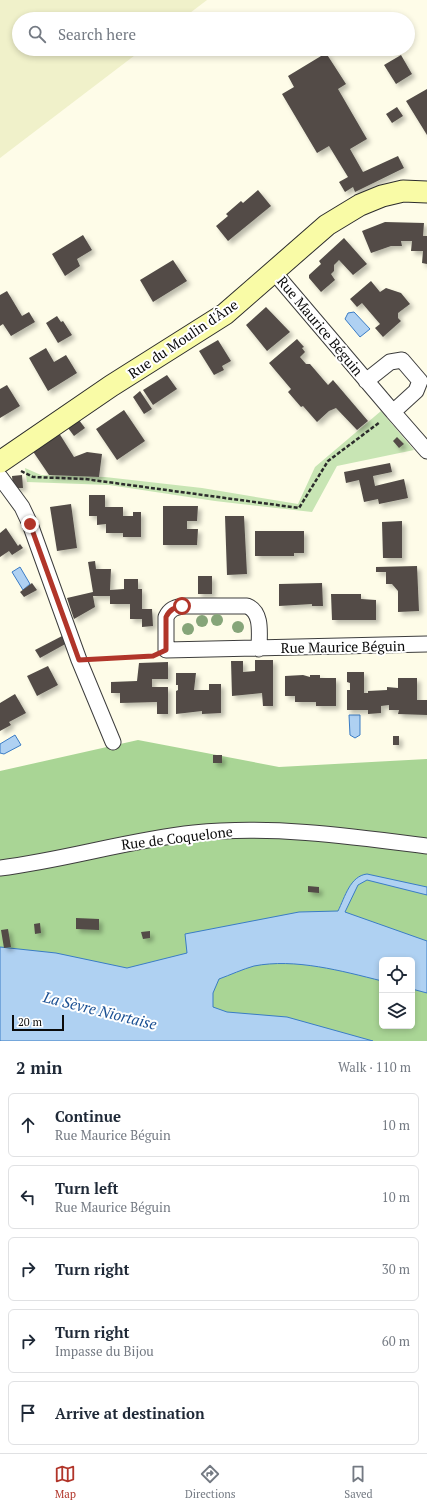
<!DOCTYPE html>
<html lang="en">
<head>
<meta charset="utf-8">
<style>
  body { margin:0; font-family:"PT Serif",serif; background:#f2f2f3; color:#1f2937 }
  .controls { position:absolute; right:12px; bottom:12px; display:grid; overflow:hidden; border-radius:6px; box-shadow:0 2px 6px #0003 }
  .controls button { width:36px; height:36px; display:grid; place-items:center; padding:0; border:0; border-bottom:1px solid #e0e1e3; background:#fff; color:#1f2937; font:20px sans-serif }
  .scale { position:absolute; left:12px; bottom:10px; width:52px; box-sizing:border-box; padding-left:4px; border:2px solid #0a0a0a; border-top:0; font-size:11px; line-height:14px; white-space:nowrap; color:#0a0a0a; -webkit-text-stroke:3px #fff; paint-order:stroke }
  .stop { position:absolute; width:12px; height:12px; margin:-9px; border:3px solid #b1352a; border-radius:50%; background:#fff }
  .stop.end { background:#b1352a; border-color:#fff; box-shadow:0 1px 4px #0008 }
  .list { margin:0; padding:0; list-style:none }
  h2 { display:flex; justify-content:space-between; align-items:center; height:52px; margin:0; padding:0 16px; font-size:17px }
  h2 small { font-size:13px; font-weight:400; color:#747a83 }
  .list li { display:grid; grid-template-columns:26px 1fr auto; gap:12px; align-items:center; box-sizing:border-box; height:64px; margin:0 8px 8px; padding:0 8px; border:1px solid #e0e1e3; border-radius:6px }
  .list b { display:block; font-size:15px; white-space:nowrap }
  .list p { margin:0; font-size:13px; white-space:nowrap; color:#747a83 }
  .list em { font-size:13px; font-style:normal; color:#747a83 }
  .icon { flex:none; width:22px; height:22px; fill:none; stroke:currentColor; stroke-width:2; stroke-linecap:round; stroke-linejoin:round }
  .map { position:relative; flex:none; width:427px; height:1041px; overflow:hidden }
  .search { position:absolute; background:#fff; box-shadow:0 2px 6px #0003; left:12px; right:12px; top:12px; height:44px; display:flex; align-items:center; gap:10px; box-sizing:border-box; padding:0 14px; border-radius:22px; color:#747a83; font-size:15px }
  .sheet { height:412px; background:#fff }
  nav { display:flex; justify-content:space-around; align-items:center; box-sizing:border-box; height:56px; border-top:1px solid #e0e1e3; background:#fff; font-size:11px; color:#747a83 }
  nav a { display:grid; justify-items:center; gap:2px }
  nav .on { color:#b1352a }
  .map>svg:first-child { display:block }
</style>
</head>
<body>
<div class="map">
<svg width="427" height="1041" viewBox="0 0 427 1041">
  <defs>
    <filter id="shadow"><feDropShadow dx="3.5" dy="3.5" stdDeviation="2" flood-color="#0004"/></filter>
  </defs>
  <rect width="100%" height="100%" fill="#fefce8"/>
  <!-- farmland -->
  <path fill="#f0f1ca" d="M0 0H207L182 19H19V49H143L0 158Z"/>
  <!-- green -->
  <path fill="#c8e5b4" d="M381 411 414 450 337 466 312 512 215 501 109 485 27 482 25 468 41 475 105 477 202 488 298 504 315 467Z"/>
  <!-- forest -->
  <path fill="#a9d595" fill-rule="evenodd" d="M138 740 279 767 427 759V1041H0V771ZM382 960H412V1026H382Z"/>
  <!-- water -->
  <path fill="#afd1f2" stroke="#3a7cc5" d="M354 312 370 329 360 337 345 319 348 313Z
    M20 567 30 584 23 590 12 572Z
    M349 715H360V735L355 738 350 735Z
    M15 735 21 745 4 754 0 753V744Z
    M367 874 427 887V895L367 880 358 885 345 912 427 941V993L412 989V960H382V981C342 971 295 958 254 966 243 969 230 975 219 979L213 993V1007L227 1012 287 1017 373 1041H0V947L56 953 127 968 187 953 185 934 299 912 338 911C345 897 350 876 367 874Z"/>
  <!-- building -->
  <path fill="#524c47" filter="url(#shadow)" d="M326 53 346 84 338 89 367 139 350 149 363 172 398 156 404 168 355 192 353 187 345 192 339 182 348 177 329 146 317 153 282 94 294 87 288 76Z
    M401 55 412 74 396 84 384 65Z
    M427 89V135L406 101Z
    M397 107 403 116 392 123 386 114Z
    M258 190 271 206 228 241 216 226 228 216 226 214 241 201 243 203Z
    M385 222 424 223 423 236H427V264L422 263 423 251H411L412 241H401L402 246H391L371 253 362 231Z
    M83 235 92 250 77 259 80 266 65 276 52 254Z
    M344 238 367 264 353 275 339 260 334 265V271L331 274 335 280 321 292 309 278V275L321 264 319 261Z
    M173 260 187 281 153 302 140 280Z
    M371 281 380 292 386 288 401 293 410 304 398 313V318L401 321 383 337 375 328 380 324 362 303 357 307 350 299Z
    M7 291 22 316 29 312 35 322 11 336 3 324 0 326V295Z
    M266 307 290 332 267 351 246 325Z
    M57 316 61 322 63 321 72 335 58 343 46 323Z
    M297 339 304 347 302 348 305 352 300 357 306 364H310L328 385 333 380 368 421 357 430 336 408 329 411 317 422 303 406 301 407 288 392 291 389 269 363Z
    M218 340 231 361 222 366 224 370 214 375 199 351Z
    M46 348 54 362 66 355 77 373 48 391 29 358Z
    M167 375 177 389 153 405 143 390Z
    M7 385 20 406 0 418V389Z
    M140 391 152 409 144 414 133 397Z
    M124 410 145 441 117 460 96 429Z
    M79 420 85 428 74 436 68 428Z
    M59 433 74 457 87 452 102 454 99 477 49 475 32 450Z
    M397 437 404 444 399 448 393 441Z
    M390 463 392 472 373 476 375 486 404 479 408 498 379 504 378 499 364 502 359 480 346 483 344 472Z
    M22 475 23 488H13L12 476Z
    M89 495H105V507H123V516H133V512H141V537H123V533H106V524L97 525V516H89Z
    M71 504 77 548 57 551 50 507Z
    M163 506H198L197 521H187V529H198L197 545H163Z
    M225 516H244L247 574 227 575Z
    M402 521V558H383L382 522Z
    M6 528 18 546 20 544 23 548 12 555 9 551 0 557V533Z
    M255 531H304V553H294V556H255Z
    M95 561 96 569H111L110 590 124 589V579H138V589H142V609H152L153 626 142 627V619H130V604H110V596H93L95 607 74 619 67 598 93 592 88 562Z
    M417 566 419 611 398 612V591L392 584H386V572H376V567Z
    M198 576H212V594H198Z
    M32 583 37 590 24 597 20 592Z
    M322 583 323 606H312V604L279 606V584Z
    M331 594H361V599L376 600V620H332Z
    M66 634 69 642 40 658 35 650Z
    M255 660H273V706H263L262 693 232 696 231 661H243V672L255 671Z
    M168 662V679H152V687H168V714H157V702L120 703V693H111V682L137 681 139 663Z
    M48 666 58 685 37 696 27 676Z
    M347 672H364V693H368V691L387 690V687L398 688V678H417V700H427V715L398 714 399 710H389V705L381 706V713L368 714V710H347V690H350V683L347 682Z
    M176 673H196L194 690H209V684H221V713L202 714V711L176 714V691L178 690V685H176Z
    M303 675 310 677V675H320V678H336V706H316V702H295V696H285V676Z
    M15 694 26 713 9 722 11 725 0 731V703Z
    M393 736H399V745H393Z
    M213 755H222V763H213Z
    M308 886 319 887V893L308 892Z
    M76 918 99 919V930L76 929Z
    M40 923 41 933 35 934 34 924Z
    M8 929 11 947 4 948 1 930Z
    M150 931V938L143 939 141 932Z"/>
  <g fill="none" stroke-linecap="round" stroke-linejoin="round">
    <defs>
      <path id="street" d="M273 272 279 278 393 412 416 391 420 381 402 360 390 362 366 381
        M393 412 427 451
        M0 477 22 507 30 524 79 660 113 742
        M259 649C259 635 263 612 247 606H182C174 608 170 609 166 617V650L427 644
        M0 868C65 860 128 840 194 833 271 825 350 836 427 846"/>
      <path id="secondary" d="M0 462 111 386 225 314 327 225 360 205 382 196 403 191 427 192"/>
    </defs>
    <!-- street casing -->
    <use href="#street" stroke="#3d3d3d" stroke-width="17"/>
    <!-- secondary casing -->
    <use href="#secondary" stroke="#2c2c2c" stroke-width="23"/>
    <!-- path -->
    <path stroke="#2c2c2c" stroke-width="2.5" stroke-dasharray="4 2" stroke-linecap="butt" d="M21 471 33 477 85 479 299 508 328 461 380 422
      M95 659 152 656"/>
    <!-- street -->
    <use href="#street" stroke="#fff" stroke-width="15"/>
    <!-- secondary -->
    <use href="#secondary" stroke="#f9fba6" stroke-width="21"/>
  </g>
  <!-- trees -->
  <g fill="#86a579">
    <circle cx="217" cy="620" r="6"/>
    <circle cx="202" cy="621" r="6"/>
    <circle cx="238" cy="627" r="6"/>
    <circle cx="188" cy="629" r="6"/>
  </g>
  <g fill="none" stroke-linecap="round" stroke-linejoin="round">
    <!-- route -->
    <path stroke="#b1352a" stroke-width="5" d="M30 524 79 660 153 656 166 650V617C170 609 174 608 182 606"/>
  </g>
  <g text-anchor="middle" stroke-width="4" stroke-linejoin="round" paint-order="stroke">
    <!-- street labels -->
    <g font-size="14" fill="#0a0a0a" stroke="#fff">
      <text transform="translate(320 326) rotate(50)" y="5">Rue Maurice Béguin</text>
      <text transform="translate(183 339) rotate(-34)" y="5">Rue du Moulin d'Âne</text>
      <text transform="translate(343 647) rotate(-1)" y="5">Rue Maurice Béguin</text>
      <text transform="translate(177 838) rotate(-7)" y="5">Rue de Coquelone</text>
    </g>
    <!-- water labels -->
    <g font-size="15" font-style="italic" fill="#1b5093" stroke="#fff">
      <text transform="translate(100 1011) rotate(14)" y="5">La Sèvre Niortaise</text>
    </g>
  </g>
</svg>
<div class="controls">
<button><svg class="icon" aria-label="locate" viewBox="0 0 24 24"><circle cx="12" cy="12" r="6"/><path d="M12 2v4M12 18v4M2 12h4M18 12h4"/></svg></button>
<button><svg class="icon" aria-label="layers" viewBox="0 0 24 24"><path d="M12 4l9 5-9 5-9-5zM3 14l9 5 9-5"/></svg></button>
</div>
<div class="scale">20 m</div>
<div class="stop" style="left:182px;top:606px"></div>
<div class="stop end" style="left:30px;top:524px"></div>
<div class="search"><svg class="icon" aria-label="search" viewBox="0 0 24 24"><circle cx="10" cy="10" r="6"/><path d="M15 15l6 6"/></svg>Search here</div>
</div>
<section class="sheet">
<h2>2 min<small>Walk · 110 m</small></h2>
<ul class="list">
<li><svg class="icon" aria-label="ahead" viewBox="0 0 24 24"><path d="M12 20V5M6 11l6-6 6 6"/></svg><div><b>Continue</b><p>Rue Maurice Béguin</p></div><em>10 m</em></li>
<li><svg class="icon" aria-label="left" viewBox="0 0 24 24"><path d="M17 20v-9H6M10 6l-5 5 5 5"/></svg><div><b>Turn left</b><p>Rue Maurice Béguin</p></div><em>10 m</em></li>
<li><svg class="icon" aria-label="right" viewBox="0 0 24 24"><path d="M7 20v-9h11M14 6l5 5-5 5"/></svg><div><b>Turn right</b></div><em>30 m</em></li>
<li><svg class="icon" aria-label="right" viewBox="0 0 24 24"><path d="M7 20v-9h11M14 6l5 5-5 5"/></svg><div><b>Turn right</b><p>Impasse du Bijou</p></div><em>60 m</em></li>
<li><svg class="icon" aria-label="arrive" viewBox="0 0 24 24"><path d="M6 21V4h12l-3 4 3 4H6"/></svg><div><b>Arrive at destination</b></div></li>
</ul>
</section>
<nav>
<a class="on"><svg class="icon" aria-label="map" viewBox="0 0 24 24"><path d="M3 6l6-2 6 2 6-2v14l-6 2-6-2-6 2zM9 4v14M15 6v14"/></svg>Map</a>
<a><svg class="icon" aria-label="directions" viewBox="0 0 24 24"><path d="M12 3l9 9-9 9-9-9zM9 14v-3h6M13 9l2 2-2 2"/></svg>Directions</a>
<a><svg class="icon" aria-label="saved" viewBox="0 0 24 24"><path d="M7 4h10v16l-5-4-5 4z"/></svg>Saved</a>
</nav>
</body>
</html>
